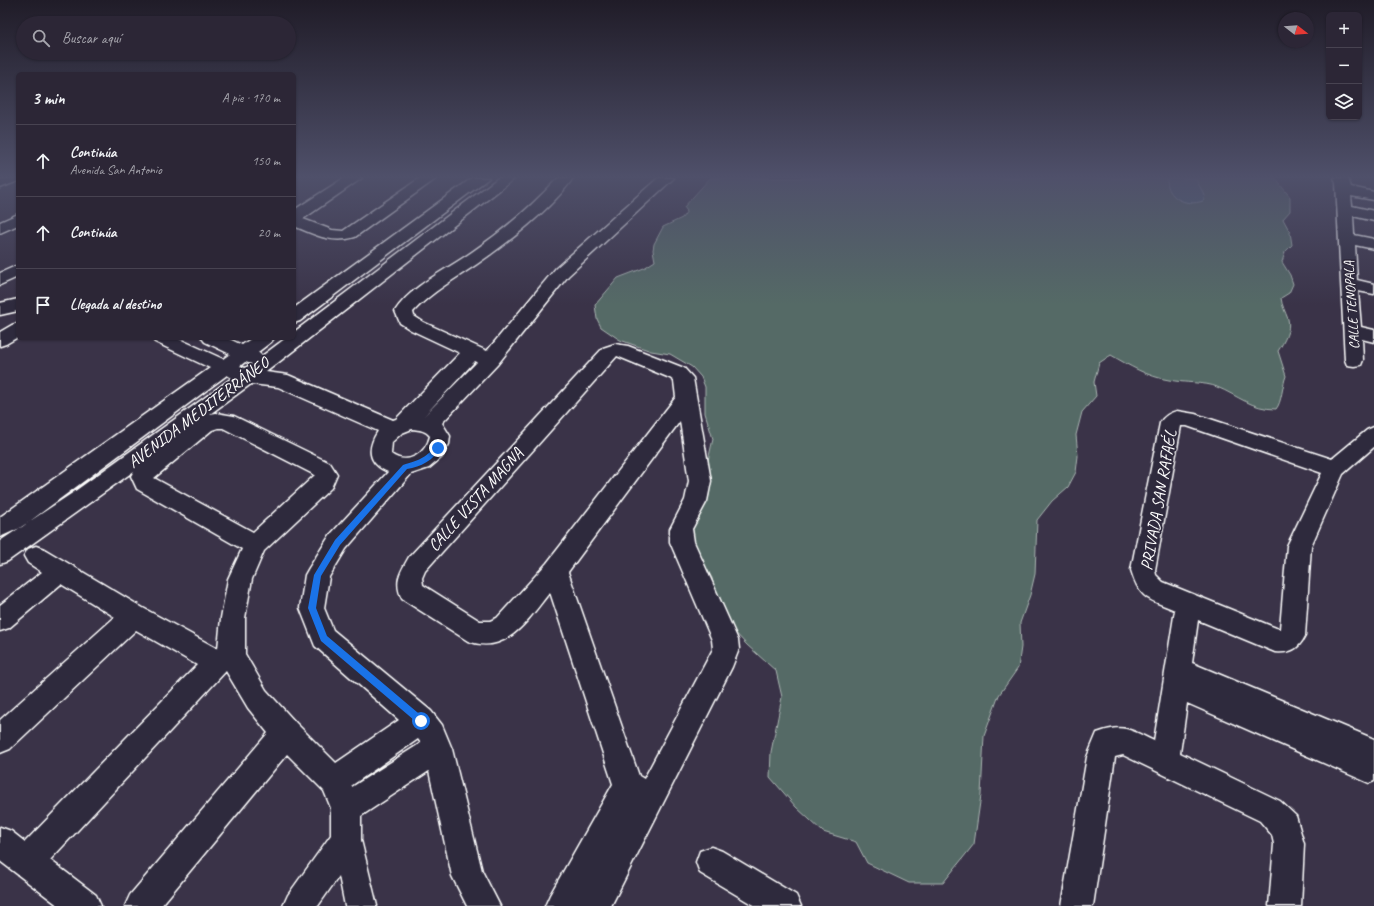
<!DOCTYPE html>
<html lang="es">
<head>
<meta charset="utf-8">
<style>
  body { margin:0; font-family:Caveat,sans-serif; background:#342e3e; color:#f1f3f6 }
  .controls { position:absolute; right:12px; top:12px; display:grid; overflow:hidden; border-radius:6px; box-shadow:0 1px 3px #0004 }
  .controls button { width:36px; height:36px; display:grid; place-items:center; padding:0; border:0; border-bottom:1px solid #484351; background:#2c2636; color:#f1f3f6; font:20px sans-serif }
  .compass { position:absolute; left:1278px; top:12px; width:36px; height:36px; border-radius:50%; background:#2c2636; box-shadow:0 1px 3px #0004; rotate:107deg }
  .stop { position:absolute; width:12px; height:12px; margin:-9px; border:3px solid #1a73e8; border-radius:50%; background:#fff }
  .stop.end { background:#1a73e8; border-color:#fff; box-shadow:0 1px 4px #0008 }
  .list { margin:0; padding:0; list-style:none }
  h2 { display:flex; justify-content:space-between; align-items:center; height:52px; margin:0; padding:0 16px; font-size:17px }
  h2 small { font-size:13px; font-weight:400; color:#a6a5ad }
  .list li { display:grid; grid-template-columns:26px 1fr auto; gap:12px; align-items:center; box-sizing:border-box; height:72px; padding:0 16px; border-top:1px solid #484351 }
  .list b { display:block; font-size:15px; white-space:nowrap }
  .list p { margin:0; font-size:13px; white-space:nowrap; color:#a6a5ad }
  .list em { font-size:13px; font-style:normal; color:#a6a5ad }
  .icon { flex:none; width:22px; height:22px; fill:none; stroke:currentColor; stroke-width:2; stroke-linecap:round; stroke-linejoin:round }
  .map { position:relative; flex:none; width:1374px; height:906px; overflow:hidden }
  .search { position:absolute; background:#2c2636; box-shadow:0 1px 3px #0004; left:16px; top:16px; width:280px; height:44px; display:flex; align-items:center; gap:10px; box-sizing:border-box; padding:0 14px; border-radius:22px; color:#a6a5ad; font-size:15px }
  .panel { position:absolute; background:#2c2636; box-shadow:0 1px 3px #0004; left:16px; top:72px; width:280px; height:268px; border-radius:6px }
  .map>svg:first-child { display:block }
</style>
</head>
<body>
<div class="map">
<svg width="1374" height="906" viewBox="0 0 1374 906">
  <rect width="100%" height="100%" fill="#3a3348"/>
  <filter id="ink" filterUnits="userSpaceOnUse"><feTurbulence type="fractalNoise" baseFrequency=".025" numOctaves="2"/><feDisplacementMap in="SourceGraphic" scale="8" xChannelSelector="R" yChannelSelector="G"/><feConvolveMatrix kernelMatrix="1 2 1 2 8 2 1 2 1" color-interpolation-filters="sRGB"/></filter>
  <g filter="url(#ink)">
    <!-- green -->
    <path fill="#556b66" stroke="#aab5b2" d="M710 178H1275L1290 197V211L1283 219 1290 232 1292 245 1285 252 1282 262 1290 275 1293 284 1289 293 1281 298C1282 306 1285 311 1288 319 1291 330 1284 342 1278 351L1286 376C1282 386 1282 402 1276 409 1251 409 1239 396 1217 387 1206 382 1183 383 1169 380 1148 377 1128 365 1111 355L1099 363 1094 382 1096 396 1082 412 1076 435 1078 456 1076 472 1068 487 1052 501 1037 520 1035 574 1030 595 1020 623 1021 647 1018 668 999 695 984 736 981 795 974 844 943 883H909L867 863 856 842 823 832 796 807 770 777 771 752 782 697 776 671 747 645 731 628 717 603 712 578 700 558 692 538 693 527 709 495 706 469 713 439 705 413V387L701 377 692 367 670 354 651 351 620 340 601 327 597 319 595 305 618 278 644 268 655 261 653 250 654 244 663 227 682 218 687 211 684 207Z"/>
    <!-- water -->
    <path fill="#4d6677" stroke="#94a3ad" d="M1167 178H1195L1205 196 1203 201C1186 207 1166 198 1167 178Z"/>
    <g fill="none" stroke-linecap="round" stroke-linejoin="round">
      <defs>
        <path id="minor" d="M18 178V181L0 188V179Z
          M344 178H362L303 219 332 230 343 231 420 178H437L355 237C331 244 316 235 294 226V210Z
          M472 178H489L300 321 294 323V308Z
          M498 178H515L266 372 288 375 393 420 396 419 460 353 411 330 400 323 395 311C413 284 447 270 472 252 503 231 532 206 558 178H573C553 208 506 244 477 264 455 279 431 292 413 312L414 316 423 322 487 351 556 268 658 178H674L568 276 497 365 442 423 450 436 449 444 442 457 429 468 411 474 346 549 329 577 324 608 333 630 431 711 442 725 452 749 482 871 500 906H467L452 876 429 771 361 816V840L377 906H345L339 876 318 906H283L288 895 331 835V808L324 791 287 754 161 906H125L130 895 268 733 248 708 226 671 50 860 96 895 101 906H59L0 861V827L11 831 25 842 197 665 136 630 10 749 0 753V720L115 617 61 584 9 628 0 631V605L42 572 28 563 24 556 28 549 36 546 44 549 143 608 218 649 221 618 228 579 242 549 137 489 131 476 134 471 8 561 0 564V541L71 494 232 378 227 375 22 527 0 537V517L210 368 155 342 152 338H177L223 359 230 354 205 342 202 338H227L242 345 252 338H274L271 342 258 352 262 356 286 338H294V332ZM475 361 477 362 424 416ZM245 362 252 364 245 368 240 366ZM251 384 278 387 378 431C367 448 367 463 388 472L330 535 309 568 305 575 300 608 315 646 399 720 336 763 296 723 266 690 245 654V618L252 579 264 551 331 488 337 474 330 463 234 416 216 413 210 414ZM218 428H223L315 475 253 532 154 478 212 430ZM412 429C420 430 425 430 430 436 426 454 407 466 391 454L392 442 402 433ZM418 739 421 743 352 787 351 786Z
          M1334 178H1348L1351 187 1374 192V200L1351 196 1352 206 1374 211V221L1353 216 1354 235 1374 239V249L1355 245 1357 280 1374 284V294L1358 291 1361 327 1374 330V342L1362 339 1363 360 1361 365 1354 366 1347 365 1345 360 1336 183Z
          M18 214V225L0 233V222Z
          M18 265V277L0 285V273Z
          M18 299V311L0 315V303Z
          M18 323V337L6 344 0 346V332L12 325Z
          M615 344 628 346 684 368 693 378 711 481 707 501 692 529 694 542 738 640 739 649 732 667 611 906H545L550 895 613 784 550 592C529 618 507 656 468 641L402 599C394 581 400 573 409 557L603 348ZM617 356 670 378 674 381 676 397 547 563 497 618 490 621H480L423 585 422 578 425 571ZM680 421 689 481 685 500 670 529V542L712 640 713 649 644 779 639 776 568 572Z
          M1177 411 1195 414 1332 459 1367 430 1374 427V447L1343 474 1311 546 1305 636C1298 650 1290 653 1275 652L1198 620 1192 663 1374 739V781L1369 783 1187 703 1180 753 1280 801 1296 816 1304 844 1301 906H1269L1274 844 1272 835 1260 821 1123 755 1115 757 1093 906H1061L1087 757 1097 733C1123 723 1131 730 1154 741L1175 610C1149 599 1140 600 1131 570L1160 423C1164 416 1169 413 1177 411ZM1181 426H1187L1322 473 1287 546 1280 629 1276 628 1163 582 1156 575 1155 570Z
          M711 847 722 851 796 895 801 906H755L700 873 696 862 700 851Z"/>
      </defs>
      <!-- minor casing -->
      <use href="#minor" stroke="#fff" stroke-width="3"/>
      <!-- minor -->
      <use href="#minor" fill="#2f2a3d" fill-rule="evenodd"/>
    </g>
  </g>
  <!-- sky -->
  <linearGradient id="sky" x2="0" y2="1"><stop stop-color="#201c28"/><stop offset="0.58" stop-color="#4f506a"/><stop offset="1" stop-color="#4f506a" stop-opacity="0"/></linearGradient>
  <rect width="1374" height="305" fill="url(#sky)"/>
  <!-- route -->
  <path fill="#1a73e8" d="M436 446H438L441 448C433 460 421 467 407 469L340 545 321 576 316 608 327 636 424 718 425 721 424 724 421 726 321 641 308 608 314 575 335 540 403 465C419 460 424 459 436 446Z"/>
  <g text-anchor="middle" stroke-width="3.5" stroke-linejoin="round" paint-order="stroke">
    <!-- far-street labels -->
    <g font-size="14" fill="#fff" stroke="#2f2a3d">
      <text transform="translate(1351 305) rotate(-94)" y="5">CALLE TENOPALA</text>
    </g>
    <!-- street labels -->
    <g font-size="17" fill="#fff" stroke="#2f2a3d">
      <text transform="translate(198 412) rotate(-37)" y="6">AVENIDA MEDITERRÁNEO</text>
      <text transform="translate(475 499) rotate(-48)" y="6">CALLE VISTA MAGNA</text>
      <text transform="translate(1158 500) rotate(-80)" y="6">PRIVADA SAN RAFAÉL</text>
    </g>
  </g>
</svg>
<div class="controls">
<button>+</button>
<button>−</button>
<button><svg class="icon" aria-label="layers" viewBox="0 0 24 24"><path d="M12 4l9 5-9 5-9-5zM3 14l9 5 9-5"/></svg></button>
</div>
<svg class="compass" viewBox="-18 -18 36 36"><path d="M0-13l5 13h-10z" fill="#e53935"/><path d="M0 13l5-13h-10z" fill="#a6a5ad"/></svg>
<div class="stop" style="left:421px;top:721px"></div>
<div class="stop end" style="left:438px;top:448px"></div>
<div class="search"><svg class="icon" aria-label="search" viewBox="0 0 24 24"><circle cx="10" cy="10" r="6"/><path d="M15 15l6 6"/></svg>Buscar aquí</div>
<section class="panel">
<h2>3 min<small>A pie · 170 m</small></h2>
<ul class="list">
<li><svg class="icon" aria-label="ahead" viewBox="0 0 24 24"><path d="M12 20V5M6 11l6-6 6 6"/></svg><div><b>Continúa</b><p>Avenida San Antonio</p></div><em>150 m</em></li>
<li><svg class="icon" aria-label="ahead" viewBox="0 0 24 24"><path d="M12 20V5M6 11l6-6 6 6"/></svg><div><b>Continúa</b></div><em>20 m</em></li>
<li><svg class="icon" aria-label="arrive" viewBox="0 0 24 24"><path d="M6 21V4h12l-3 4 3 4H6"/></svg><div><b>Llegada al destino</b></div></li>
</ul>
</section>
</div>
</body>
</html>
